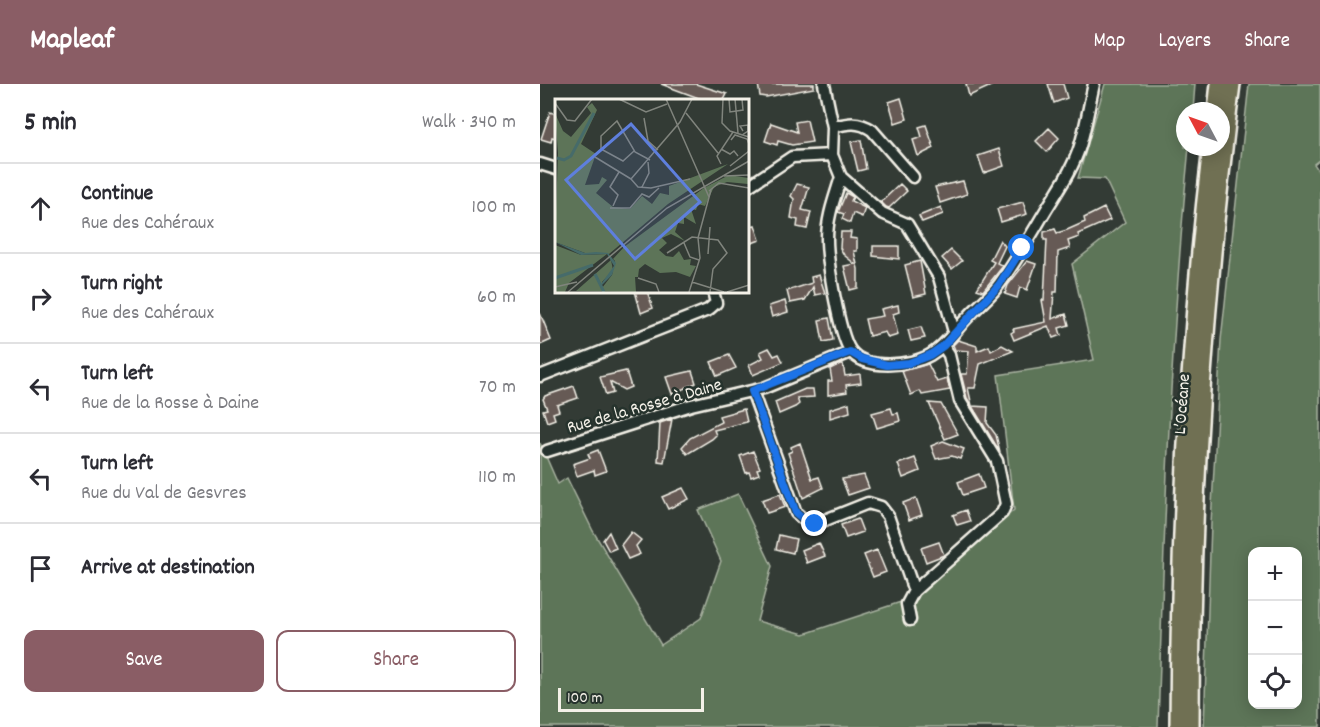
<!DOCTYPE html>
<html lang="en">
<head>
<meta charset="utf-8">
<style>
  body { margin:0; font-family:Dekko,sans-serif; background:#f7f7f7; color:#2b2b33 }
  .controls { position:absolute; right:18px; bottom:18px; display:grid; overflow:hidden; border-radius:12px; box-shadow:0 3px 15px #0003 }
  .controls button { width:54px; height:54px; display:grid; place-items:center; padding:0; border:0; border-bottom:2px solid #e1e1e2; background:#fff; color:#2b2b33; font:30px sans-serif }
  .compass { position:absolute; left:636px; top:18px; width:54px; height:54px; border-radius:50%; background:#fff; box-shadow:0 3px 15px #0003; rotate:311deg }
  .scale { position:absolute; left:18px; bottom:15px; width:146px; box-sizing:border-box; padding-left:6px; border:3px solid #f4f1e8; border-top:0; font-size:16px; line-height:21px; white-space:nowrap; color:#f4f1e8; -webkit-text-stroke:4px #26332d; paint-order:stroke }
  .stop { position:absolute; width:18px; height:18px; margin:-14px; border:4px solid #1a73e8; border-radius:50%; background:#fff }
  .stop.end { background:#1a73e8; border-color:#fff; box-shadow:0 2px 6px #0008 }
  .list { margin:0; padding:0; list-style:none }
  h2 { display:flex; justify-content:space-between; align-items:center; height:78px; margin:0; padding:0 24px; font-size:26px }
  h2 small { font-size:20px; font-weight:400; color:#7c7c81 }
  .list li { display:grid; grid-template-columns:39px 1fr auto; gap:18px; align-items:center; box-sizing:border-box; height:90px; padding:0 24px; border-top:2px solid #e1e1e2 }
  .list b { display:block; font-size:22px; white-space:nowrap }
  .list p { margin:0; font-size:20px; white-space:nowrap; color:#7c7c81 }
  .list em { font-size:20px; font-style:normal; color:#7c7c81 }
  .actions { display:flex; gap:12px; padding:18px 24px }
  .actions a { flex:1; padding:14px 0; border:2px solid #8a5d65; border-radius:12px; text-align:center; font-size:21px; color:#8a5d65 }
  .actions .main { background:#8a5d65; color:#fff }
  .icon { flex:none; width:33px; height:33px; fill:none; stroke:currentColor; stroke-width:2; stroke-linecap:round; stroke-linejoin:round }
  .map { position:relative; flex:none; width:780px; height:643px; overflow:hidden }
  header { display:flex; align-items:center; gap:36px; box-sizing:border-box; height:84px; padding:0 30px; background:#8a5d65; color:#fff }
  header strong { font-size:28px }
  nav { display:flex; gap:33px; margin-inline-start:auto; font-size:21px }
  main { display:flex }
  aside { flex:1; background:#fff }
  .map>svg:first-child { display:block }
</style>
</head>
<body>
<header>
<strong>Mapleaf</strong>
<nav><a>Map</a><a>Layers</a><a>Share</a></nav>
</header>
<main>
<aside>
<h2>5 min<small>Walk · 340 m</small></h2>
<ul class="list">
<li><svg class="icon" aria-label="ahead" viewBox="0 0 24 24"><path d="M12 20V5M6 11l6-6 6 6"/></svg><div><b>Continue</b><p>Rue des Cahéraux</p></div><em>100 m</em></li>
<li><svg class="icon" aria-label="right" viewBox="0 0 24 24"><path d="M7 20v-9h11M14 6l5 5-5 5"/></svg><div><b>Turn right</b><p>Rue des Cahéraux</p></div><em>60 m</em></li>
<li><svg class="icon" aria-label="left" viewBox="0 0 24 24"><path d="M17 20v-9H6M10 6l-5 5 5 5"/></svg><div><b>Turn left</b><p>Rue de la Rosse à Daine</p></div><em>70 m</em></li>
<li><svg class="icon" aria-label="left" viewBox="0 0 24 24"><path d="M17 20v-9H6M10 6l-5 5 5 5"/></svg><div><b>Turn left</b><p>Rue du Val de Gesvres</p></div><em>110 m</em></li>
<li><svg class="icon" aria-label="arrive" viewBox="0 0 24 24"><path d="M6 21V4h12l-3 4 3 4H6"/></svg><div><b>Arrive at destination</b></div></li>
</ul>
<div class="actions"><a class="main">Save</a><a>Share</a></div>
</aside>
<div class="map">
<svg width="780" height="643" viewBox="0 0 780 643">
  <rect width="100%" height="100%" fill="#333b35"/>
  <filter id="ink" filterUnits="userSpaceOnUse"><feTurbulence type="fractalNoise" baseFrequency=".0167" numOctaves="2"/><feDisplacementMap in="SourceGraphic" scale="12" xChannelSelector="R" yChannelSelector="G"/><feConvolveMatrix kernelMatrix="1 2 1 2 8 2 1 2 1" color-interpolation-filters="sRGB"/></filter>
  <g filter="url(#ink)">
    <!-- green -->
    <path fill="#5d7458" stroke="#a8b2a0" stroke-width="1.5" fill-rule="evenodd" d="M565 0H655L653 27H645V63H649C630 256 624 449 618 643H0V359L18 400 27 394 53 447 121 561 161 534 181 477 158 426 198 410 232 482 217 537 264 550 376 513 474 426 458 291 554 276 532 180 585 138 565 95 538 94Z
      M709 0H780V75L774 80 780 89V643H664L671 440 681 256ZM712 468H758V620H712Z"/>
    <!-- building -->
    <path fill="#665a54" stroke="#f4f1e8" stroke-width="1.5" d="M121 0H156L187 10 184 16H164Z
      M218 0H274V4L226 13 220 12Z
      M426 0H452L453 1 429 12Z
      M508 0H523L527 14 514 19Z
      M361 14 367 35 355 39 349 18Z
      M10 28 16 30V54L12 53 11 58 1 55Z
      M267 36 272 58 252 61 238 57 237 61 225 57 231 39 257 48 255 38Z
      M386 41 394 64 378 72 373 56 382 53 379 43Z
      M509 44 519 54 507 68 496 57Z
      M321 56 326 85 318 87 311 58Z
      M459 65 464 82 444 89 438 72Z
      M423 97 427 110 400 119 395 103Z
      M257 100 269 103 262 126 271 128 267 145 257 143 258 136 251 134 254 115 251 112Z
      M360 100 367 107 349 124 346 123 341 118Z
      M306 109 313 113 311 117 325 124 322 133 313 129 310 139 302 135 304 130 298 128Z
      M483 118 487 130 461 138 457 125Z
      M401 123 403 130 382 138 379 132Z
      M564 124 570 136 538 150 539 153 528 157 530 164 518 168 517 208H514L512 235 526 230 529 241 519 244 521 251 513 254 508 242 474 256 471 249 474 247 473 245 506 238 502 216H504L507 156H504V148L515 145 517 149 527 146 545 138 544 134Z
      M215 141 220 156 212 159 211 156 207 157V143Z
      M301 148H311L310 154 317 155V167H314L318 185V204L310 206 304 182 315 180 304 171 300 164Z
      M460 156 465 162 457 179 463 182 443 207 437 205 454 178 450 176Z
      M333 162H359V175L333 172Z
      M411 166 422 177 412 185 402 174Z
      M380 177 386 210 373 213 365 181Z
      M487 177 496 180 487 206 480 203 477 214 465 210 468 201Z
      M279 191 285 209 275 211 273 203 265 216 250 219 247 207 272 199 271 193Z
      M95 207H107L113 224 101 229Z
      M245 217 248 228 232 233 229 222Z
      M358 221 359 228 353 230 358 251 348 254 345 248 329 252 325 235 343 232 341 225Z
      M0 229 11 256 0 261Z
      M289 234 293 256 283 258 279 236Z
      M381 243 385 254 371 257 368 246Z
      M418 256 437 262V267L449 262 451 267 462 261 473 267 440 280 435 304H428L432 322 448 323 447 339 456 351 460 368 427 314 421 290H427L429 267 415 266 413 261Z
      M229 264 234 272 239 270 243 278 213 291 209 281 223 274 220 268Z
      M189 271 196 284 177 292 171 278Z
      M300 280H303L305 292 320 290 321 299 306 301 307 308 288 311V297H292L290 285Z
      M388 280 397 298 407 295 410 306 382 311 380 307 371 311 362 287Z
      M86 287 91 303 84 306 70 298 73 309 66 311 60 293Z
      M152 287 156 299 132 310 126 293Z
      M34 302 38 314 17 321 19 327 13 329 15 335 7 338 3 326 7 325 3 315 5 312Z
      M265 305H273L274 313 257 314 259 320 255 323 239 330 235 318Z
      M309 319 310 328 290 334V325Z
      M389 319 401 320 418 350 405 355Z
      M351 324 353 330 358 329 360 337 337 344 332 329Z
      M204 325 207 338 174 346 176 351 172 355 147 370 142 363 150 354 181 338 179 332Z
      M132 335 124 378 118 377 120 339Z
      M403 357 424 365 420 375 412 372 396 375 391 362Z
      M260 359 272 395 279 393 283 404 263 414 248 369 252 367 251 363Z
      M58 366 66 387 55 391 54 386 37 392 33 380 50 374 48 370Z
      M213 367 220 384 217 385 219 390 211 393 209 388 206 389 200 372Z
      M375 374 380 387 363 394 358 380Z
      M439 390 444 404 423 411 418 398Z
      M324 391 329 404 308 411 302 395Z
      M143 404 149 415 128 425 122 413Z
      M240 410 245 423 227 429 222 416Z
      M376 414 382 431 369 436 363 419Z
      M426 426 430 437 417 441 413 431Z
      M318 435 323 448 306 454 301 441Z
      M69 448 76 464 69 467 63 456Z
      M91 448 101 456 96 462 100 470 88 475 81 461Z
      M239 451 256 455 253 469 236 465Z
      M399 458 404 471 386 478 381 464Z
      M279 459 285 472 267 479 262 466Z
      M337 466 346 488 333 493 324 471Z"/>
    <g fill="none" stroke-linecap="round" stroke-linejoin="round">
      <defs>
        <path id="minor" d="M284 0 293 43 292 71 301 93C295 113 287 133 287 155 287 176 299 250 310 266 324 287 371 282 390 271 406 262 416 245 429 232 439 221 452 211 460 199 477 176 491 151 506 126 518 106 533 85 540 62 546 42 549 21 554 0
          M293 43C309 39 318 37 332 46L373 93
          M0 80 16 85
          M301 93 342 129 367 140 399 193 414 248
          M207 103 252 73 292 71
          M0 292 168 226 176 219 173 207
          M212 307 256 429 269 440H275L328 419 341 423 348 432 374 507
          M7 367 151 321 224 304 311 268
          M370 536 367 520 374 507 462 429 466 420 457 377 420 317 409 271 403 262"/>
        <path id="highway" d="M676 27 679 0
          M638 643C639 449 648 256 671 63
          M651 643C651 428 664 213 692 0"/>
      </defs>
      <!-- minor casing -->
      <use href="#minor" stroke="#f4f1e8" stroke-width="15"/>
      <!-- highway casing -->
      <use href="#highway" stroke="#f4f1e8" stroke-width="20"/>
      <!-- minor -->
      <use href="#minor" stroke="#26332d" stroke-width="10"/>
      <!-- highway -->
      <use href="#highway" stroke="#706f52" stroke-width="15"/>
    </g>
  </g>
  <g fill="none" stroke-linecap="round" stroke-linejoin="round" filter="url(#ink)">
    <!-- route -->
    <path stroke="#1a73e8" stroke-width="8" d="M275 440H269L256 429 212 307 310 268 322 275 347 281 369 279 390 271 403 262 459 201 482 164"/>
  </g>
  <g text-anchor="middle" stroke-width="5" stroke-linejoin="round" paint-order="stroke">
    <!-- street labels -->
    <g font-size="18" fill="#f4f1e8" stroke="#26332d">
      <text transform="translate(641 320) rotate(-86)" y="6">L’Océane</text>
      <text transform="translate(104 321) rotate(-16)" y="6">Rue de la Rosse à Daine</text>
    </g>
  </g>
  <!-- overview -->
  <g transform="translate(15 15)">
    <rect width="194" height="194" fill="#333b35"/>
    <path d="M37 4 42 11 26 45 41 55 30 86 44 85 47 78 52 81 41 94 58 108 75 110 87 97 97 105 105 94 114 96V87L173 65 113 105 54 155 30 154 0 143 3 54 0 14 8 32 16 38 36 14 32 8ZM174 76 193 79V85L172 83 159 88 150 107 143 105 141 111 136 110 141 125 129 118V125L123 124 120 133 130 142 116 135 107 139 112 144 104 151 111 157 118 158 124 152 129 161 136 160 135 166 141 167 135 178 121 173 105 174 90 165 84 170 83 178H80L81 193 21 192 56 161 58 171 47 183V189L57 176 60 162 58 160 69 148 149 89ZM0 146 26 156 52 155 14 184 10 193H0Z" fill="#5d7458"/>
    <path d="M0 143 30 154 41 153 53 154 61 164 57 176 47 186 49 193 46 185 59 167 52 155 26 156Z" fill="#466b6a"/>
    <path fill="none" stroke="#466b6a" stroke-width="3" d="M2 59 9 61 16 57 39 14M40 175 49 193M0 179 38 166"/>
    <path fill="none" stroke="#80847d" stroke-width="1.5" d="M64 0 91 13 112 5M111 0 154 98M168 0 167 24 175 32 194 38M174 0 175 13 188 11 187 0M180 0 183 34M0 4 12 21 20 22 37 0M131 14 163 54M89 19 93 42 103 51M187 36 193 32V26L185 27 188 32M176 41 180 36 192 40 194 45M166 50 175 55 179 52 183 57M79 52 68 62 46 50V37L62 22 80 53 95 61M40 58 76 80M166 65 162 57 178 33M175 67 194 52M169 77 194 76M135 80 96 89 83 88 76 80 125 23 137 0M87 88 94 74 93 63M154 92 164 84 194 89M58 107 63 96 55 88 64 73M55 109H75L87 95 94 98 104 89M129 144 135 158 144 161M112 154 137 138 163 141 172 154 158 170 155 193M153 155 155 128M83 179 101 185 104 193M137 183 169 193M0 188 22 183M13 193 112 109 194 62M134 193 145 159 143 139 156 91M172 193 194 186"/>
    <path fill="#5e7fdd" fill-opacity="0.15" stroke="#5e7fdd" stroke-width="3" d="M76 25 145 103 80 160 11 81Z"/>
    <rect width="194" height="194" fill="none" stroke="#f4f1e8" stroke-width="3"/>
  </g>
</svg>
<div class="controls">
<button>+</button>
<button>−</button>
<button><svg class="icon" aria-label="locate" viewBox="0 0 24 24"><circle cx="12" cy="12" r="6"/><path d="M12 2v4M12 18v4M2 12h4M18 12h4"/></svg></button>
</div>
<svg class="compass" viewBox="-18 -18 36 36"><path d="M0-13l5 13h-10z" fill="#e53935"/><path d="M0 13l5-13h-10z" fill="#7c7c81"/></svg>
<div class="scale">100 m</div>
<div class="stop" style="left:482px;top:164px"></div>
<div class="stop end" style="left:275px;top:440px"></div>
</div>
</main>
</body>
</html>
